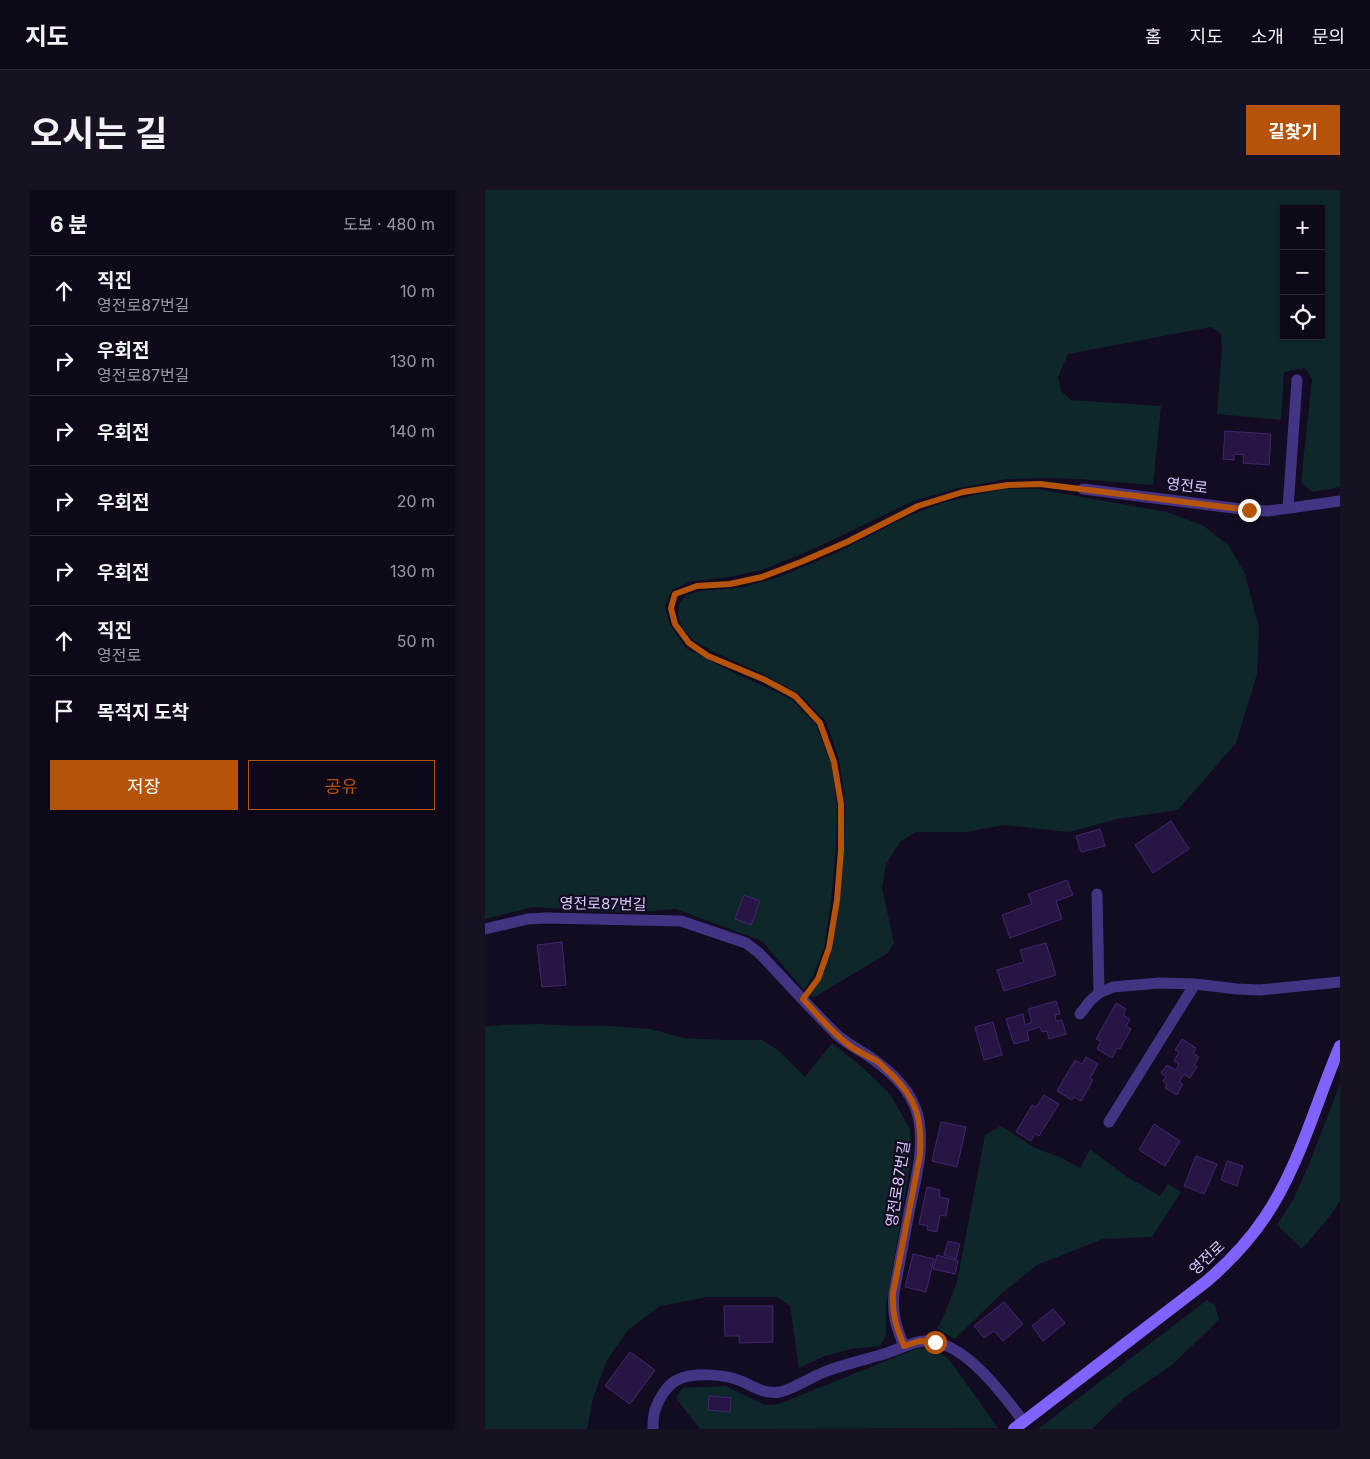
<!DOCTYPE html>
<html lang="ko">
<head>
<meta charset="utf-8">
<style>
  body { margin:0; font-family:Inter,"Noto Sans KR",sans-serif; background:#171122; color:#f1f3f6 }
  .controls { position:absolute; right:15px; top:15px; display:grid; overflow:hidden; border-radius:0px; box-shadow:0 1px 4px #0004 }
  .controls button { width:45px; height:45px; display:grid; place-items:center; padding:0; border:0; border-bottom:1px solid #2e2938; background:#0e0819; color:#f1f3f6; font:25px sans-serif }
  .stop { position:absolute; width:15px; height:15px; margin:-11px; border:4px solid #b45309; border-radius:50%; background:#fff }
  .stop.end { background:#b45309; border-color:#fff; box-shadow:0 1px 5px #0008 }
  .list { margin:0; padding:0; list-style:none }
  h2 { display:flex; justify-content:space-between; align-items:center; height:65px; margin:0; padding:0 20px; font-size:21px }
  h2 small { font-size:16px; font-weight:400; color:#9b9aa2 }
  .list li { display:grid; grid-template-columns:32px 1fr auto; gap:15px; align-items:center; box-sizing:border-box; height:70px; padding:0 20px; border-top:1px solid #2e2938 }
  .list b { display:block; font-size:19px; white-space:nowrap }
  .list p { margin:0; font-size:16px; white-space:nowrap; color:#9b9aa2 }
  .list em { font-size:16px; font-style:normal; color:#9b9aa2 }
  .actions { display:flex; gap:10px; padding:15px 20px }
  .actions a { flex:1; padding:11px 0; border:1px solid #b45309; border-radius:0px; text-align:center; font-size:18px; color:#b45309 }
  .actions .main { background:#b45309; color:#fff }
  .icon { flex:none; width:28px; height:28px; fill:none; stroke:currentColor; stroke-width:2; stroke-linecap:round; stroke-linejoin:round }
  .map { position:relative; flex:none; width:855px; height:1239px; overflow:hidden; border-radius:0px }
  header { display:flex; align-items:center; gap:30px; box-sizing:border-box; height:70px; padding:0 25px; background:#0e0819; border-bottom:1px solid #2e2938 }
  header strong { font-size:24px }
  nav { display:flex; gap:28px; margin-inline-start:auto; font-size:18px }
  .intro { display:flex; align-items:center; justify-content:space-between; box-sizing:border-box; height:120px; padding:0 30px }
  h1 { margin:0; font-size:35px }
  .button { padding:12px 22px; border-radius:0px; background:#b45309; color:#fff; font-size:18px; font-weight:700 }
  main { display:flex; gap:30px; padding:0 30px }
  aside { flex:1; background:#0e0819; border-radius:0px; box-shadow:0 1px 4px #0004 }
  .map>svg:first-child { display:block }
</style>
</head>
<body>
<header>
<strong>지도</strong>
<nav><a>홈</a><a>지도</a><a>소개</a><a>문의</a></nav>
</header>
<div class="intro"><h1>오시는 길</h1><a class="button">길찾기</a></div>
<main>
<aside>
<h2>6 분<small>도보 · 480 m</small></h2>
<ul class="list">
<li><svg class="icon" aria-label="ahead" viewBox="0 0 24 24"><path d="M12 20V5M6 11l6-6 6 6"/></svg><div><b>직진</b><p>영전로87번길</p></div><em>10 m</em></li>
<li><svg class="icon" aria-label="right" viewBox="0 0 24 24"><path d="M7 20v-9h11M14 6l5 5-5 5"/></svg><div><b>우회전</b><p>영전로87번길</p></div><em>130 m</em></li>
<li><svg class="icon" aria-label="right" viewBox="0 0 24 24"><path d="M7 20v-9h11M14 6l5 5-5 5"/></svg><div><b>우회전</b></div><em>140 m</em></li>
<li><svg class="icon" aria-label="right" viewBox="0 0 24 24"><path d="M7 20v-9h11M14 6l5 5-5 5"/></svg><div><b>우회전</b></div><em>20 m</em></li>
<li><svg class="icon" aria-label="right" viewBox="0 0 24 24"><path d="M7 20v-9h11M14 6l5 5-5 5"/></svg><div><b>우회전</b></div><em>130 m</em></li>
<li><svg class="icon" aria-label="ahead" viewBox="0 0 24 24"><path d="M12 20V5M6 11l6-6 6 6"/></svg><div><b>직진</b><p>영전로</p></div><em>50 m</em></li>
<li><svg class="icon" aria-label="arrive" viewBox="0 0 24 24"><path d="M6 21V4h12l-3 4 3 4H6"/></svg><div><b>목적지 도착</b></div></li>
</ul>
<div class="actions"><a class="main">저장</a><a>공유</a></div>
</aside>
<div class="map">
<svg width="855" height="1239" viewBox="0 0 855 1239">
  <rect width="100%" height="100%" fill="#130b21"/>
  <!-- green -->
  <path fill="#0e272b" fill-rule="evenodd" d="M0 0H855V297L827 302 816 292 827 189 820 178 799 182 796 230 732 224 737 159 736 144 726 137 583 164 573 187 576 201 586 210 676 216 668 295 594 289 562 288 522 289 474 298 428 311 333 357 277 380 244 387 207 391 187 400 180 417 185 435 201 458 235 476 306 509 331 535 346 573 352 615 351 659 346 710 339 759 328 786 319 800 277 751 191 719 143 723 49 717 0 729ZM799 19H836V146H799Z
    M520 299H552L682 322 719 336 744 356 760 384 774 438 772 484 751 553 693 620 633 629 584 642 519 635 481 642H430L415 652 401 674 397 698 409 753 403 763 328 808 325 805 335 791 347 759 355 708 359 659 360 612 354 570 341 531 313 503 280 485 229 462 209 451 198 439 193 426 194 414 201 405 216 401 259 397 294 387 351 363 421 327 457 313 489 305Z
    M54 834 91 836H128L165 839 199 848 238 850H277L294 861 320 887 347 853 376 876 405 904 425 939 426 971 401 1115V1146L395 1156 366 1159 340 1166 314 1178 305 1116 292 1107H223L175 1116 143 1140 122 1170 108 1208 102 1239H0V837L16 835Z
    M855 894V1011L845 1026 817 1059 792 1035 809 1008 824 974Z
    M516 936 550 958 577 968 595 978 605 959 642 987 675 1006 683 994 696 1002 667 1047 618 1049 552 1075 516 1104 470 1149 452 1139 460 1123 472 1092 500 945Z
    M722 1110 730 1115 734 1130 688 1174 639 1208 607 1239H553Z
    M442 1158 451 1161 463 1168 513 1238 215 1239 191 1208 198 1198 240 1196 280 1215H291L431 1159Z"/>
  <!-- building -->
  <path fill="#271643" stroke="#422671" d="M740 241 786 244 784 275 758 273 759 265 749 264V270L738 269Z
    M686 631 704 659 668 683 650 655Z
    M615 639 620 656 596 662 591 646Z
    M582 690 588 705 571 711 577 729 525 748 517 725 547 714 543 704Z
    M259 705 275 711 266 735 250 729Z
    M77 752 81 795 57 797 52 755Z
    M561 753 571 785 519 801 512 780 539 772 535 760Z
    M571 811 575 824 570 825 571 831 577 830 581 844 564 849 562 841 557 842 555 837 542 841 544 850 529 854 521 829 538 824 540 835 547 832 543 819Z
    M631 813 641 819 638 825 645 829 641 836 646 839 635 859 632 858 627 868 612 859 616 851 611 849Z
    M508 832 517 865 499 870 490 837Z
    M697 849 711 858 708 863 714 867 709 875 712 877 705 888 699 884 694 892 698 894 692 905 680 898 682 894 678 891 681 887 676 883 682 875 691 880 694 874 689 871 694 862 690 860Z
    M601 867 613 874 605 888 608 890 596 911 589 907 587 910 572 901 590 870 597 874Z
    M559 905 574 914 554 946 550 944 546 951 531 942 547 915 551 917Z
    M456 932 481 937 472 977 447 971Z
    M669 934 695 951 680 976 654 960Z
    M711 966 732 974 719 1004 699 996Z
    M742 971 758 976 752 996 736 990Z
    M442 997 455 1000 454 1007 464 1009 461 1026 455 1025 452 1042 442 1040 443 1036 434 1034Z
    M463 1051 475 1054 471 1069 459 1065Z
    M428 1064 449 1069 441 1102 420 1097Z
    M452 1065 473 1071 470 1084 448 1079Z
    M519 1112 538 1134 518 1151 509 1141 499 1148 489 1136Z
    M239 1116H288V1152L254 1153V1146H240Z
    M568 1119 580 1133 558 1151 547 1136Z
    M145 1162 170 1180 145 1214 120 1196Z
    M224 1206 246 1208 245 1222 223 1220Z"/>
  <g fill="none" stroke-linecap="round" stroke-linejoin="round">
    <!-- path -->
    <path stroke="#25a9b9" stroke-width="3" stroke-dasharray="2.5 4" stroke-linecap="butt" d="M327 797 333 789 344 758 352 710 356 660V614L349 572 335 533 310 506 278 489 223 466 204 453 191 434 186 418 191 404 212 396 245 394 277 387 316 372 362 352 433 317 478 302 523 295 555 294 583 297"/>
    <!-- lane -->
    <path stroke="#443383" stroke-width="11" d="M598 299 764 320 783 321 855 311
      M803 318 812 190
      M612 704 614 803
      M0 739 43 729 61 728 196 731 261 753 274 763C299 789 324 817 350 843 363 856 379 861 393 873 412 887 430 907 434 931 439 959 431 989 425 1017 420 1046 414 1074 409 1103 407 1125 411 1136 419 1156
      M595 824 605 811 614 803 628 797 674 793 710 794 752 799 775 800 855 792
      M624 932 710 794
      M168 1239C168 1233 168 1226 170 1220 173 1210 182 1195 192 1190 208 1182 239 1184 256 1191 268 1196 280 1205 295 1202 306 1200 325 1188 337 1183 358 1174 380 1170 402 1163 418 1158 432 1148 450 1152 485 1159 518 1205 539 1232"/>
    <!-- secondary -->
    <path stroke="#8162ff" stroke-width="12" d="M529 1239 722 1091C744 1072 764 1051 780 1027 815 975 831 912 855 856"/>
  </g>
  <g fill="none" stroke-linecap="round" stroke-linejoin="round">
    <!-- route -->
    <path stroke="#b45309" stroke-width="6" d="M450 1152 435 1151 419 1156C411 1136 407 1125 408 1103L435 965C437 929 432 909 406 884 401 880 397 875 392 871 383 866 373 862 365 856 347 843 333 825 318 809L333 789 344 758 352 710 356 660V614L349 572 335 533 310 506 278 489 223 466 204 453 190 434 186 418 190 404 212 396 245 394 277 387 316 372 362 352 433 316 478 302 523 295 555 294 764 320"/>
  </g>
  <g text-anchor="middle" stroke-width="4.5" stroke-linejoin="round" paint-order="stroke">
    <!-- street labels -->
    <g font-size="15" fill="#dacbff" stroke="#130b21">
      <text transform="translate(702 296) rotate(7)" y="5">영전로</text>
      <text transform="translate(118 714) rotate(1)" y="5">영전로87번길</text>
      <text transform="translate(413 994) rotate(-81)" y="5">영전로87번길</text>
      <text transform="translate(722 1068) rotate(-43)" y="5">영전로</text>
    </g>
  </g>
</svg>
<div class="controls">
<button>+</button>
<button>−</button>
<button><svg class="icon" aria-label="locate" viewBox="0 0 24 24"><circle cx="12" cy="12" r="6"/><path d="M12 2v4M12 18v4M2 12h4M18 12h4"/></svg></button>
</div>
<div class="stop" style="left:450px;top:1152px"></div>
<div class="stop end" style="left:764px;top:320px"></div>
</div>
</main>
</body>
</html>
